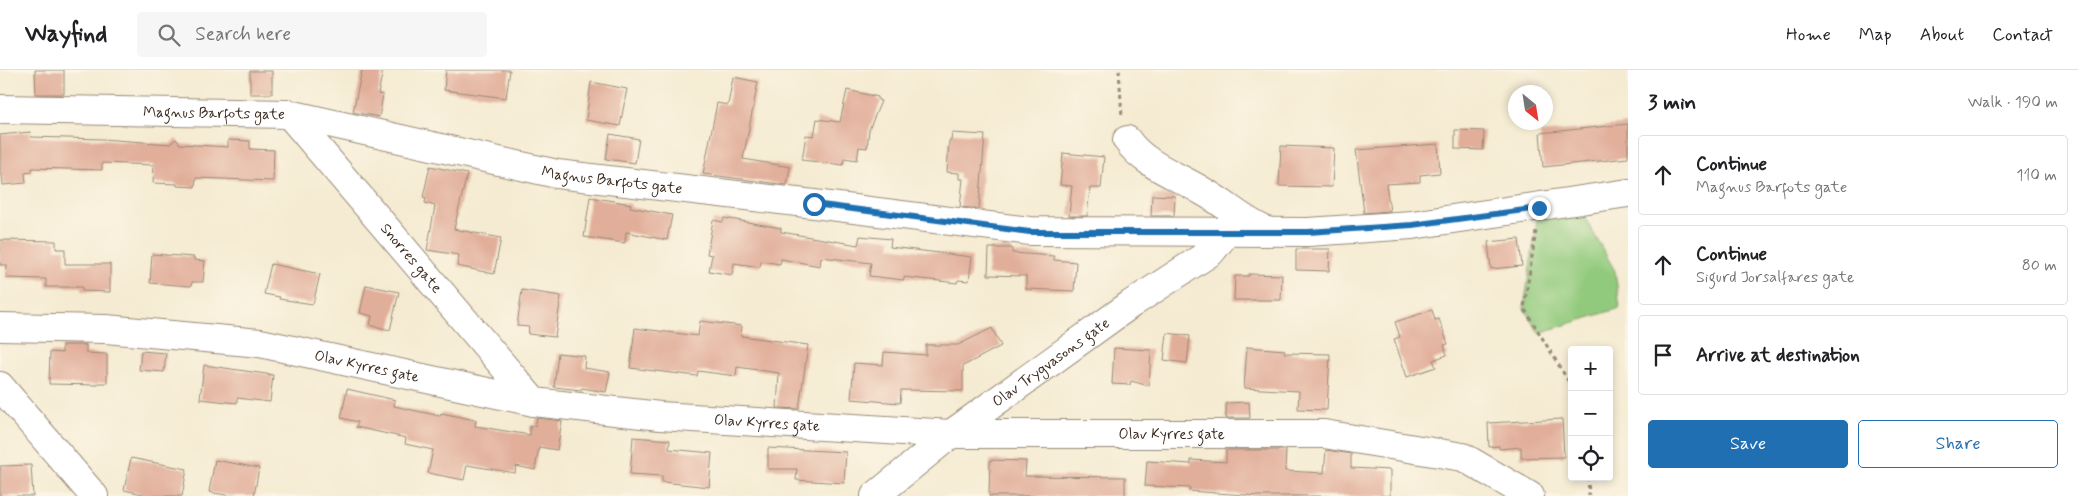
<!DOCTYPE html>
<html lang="en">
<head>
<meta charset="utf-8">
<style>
  body { margin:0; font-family:Mynerve,sans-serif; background:#f6f6f6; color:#202124 }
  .controls { position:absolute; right:15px; bottom:15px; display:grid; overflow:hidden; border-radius:5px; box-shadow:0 2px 8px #0003 }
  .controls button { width:45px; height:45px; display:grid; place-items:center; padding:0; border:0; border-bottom:1px solid #e0e0e0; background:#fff; color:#202124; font:25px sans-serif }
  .compass { position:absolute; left:1508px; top:15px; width:45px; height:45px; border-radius:50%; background:#fff; box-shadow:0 2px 8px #0003; rotate:150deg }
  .stop { position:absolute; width:15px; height:15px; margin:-11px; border:4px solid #1f6fb2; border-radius:50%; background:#fff }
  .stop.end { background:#1f6fb2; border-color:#fff; box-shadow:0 1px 5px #0008 }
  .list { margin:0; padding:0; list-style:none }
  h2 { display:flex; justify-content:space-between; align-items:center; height:65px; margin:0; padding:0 20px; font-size:21px }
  h2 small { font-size:16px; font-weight:400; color:#757577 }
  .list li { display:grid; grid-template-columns:32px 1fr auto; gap:15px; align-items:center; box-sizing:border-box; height:80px; margin:0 10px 10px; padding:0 10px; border:1px solid #e0e0e0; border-radius:5px }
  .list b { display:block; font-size:19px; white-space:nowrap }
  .list p { margin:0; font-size:16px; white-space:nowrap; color:#757577 }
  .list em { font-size:16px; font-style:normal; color:#757577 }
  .actions { display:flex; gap:10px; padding:15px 20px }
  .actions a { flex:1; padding:11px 0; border:1px solid #1f6fb2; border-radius:5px; text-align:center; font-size:18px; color:#1f6fb2 }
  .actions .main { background:#1f6fb2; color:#fff }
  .icon { flex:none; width:28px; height:28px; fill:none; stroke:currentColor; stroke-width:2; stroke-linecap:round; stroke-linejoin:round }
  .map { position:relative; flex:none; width:1628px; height:426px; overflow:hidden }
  header { display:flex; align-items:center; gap:30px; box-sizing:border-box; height:70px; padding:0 25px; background:#fff; border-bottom:1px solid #e0e0e0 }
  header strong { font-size:24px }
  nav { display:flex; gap:28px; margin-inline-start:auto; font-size:18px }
  .search { width:350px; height:45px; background:#f6f6f6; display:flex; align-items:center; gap:12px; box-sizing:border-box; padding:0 18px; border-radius:5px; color:#757577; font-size:19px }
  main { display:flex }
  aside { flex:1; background:#fff }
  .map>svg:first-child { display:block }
</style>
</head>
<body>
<header>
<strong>Wayfind</strong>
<div class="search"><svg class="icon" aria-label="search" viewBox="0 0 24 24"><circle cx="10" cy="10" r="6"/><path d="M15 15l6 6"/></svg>Search here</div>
<nav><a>Home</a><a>Map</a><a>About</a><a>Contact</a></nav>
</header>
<main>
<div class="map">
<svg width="1628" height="426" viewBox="0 0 1628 426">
  <rect width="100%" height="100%" fill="#fcf5e5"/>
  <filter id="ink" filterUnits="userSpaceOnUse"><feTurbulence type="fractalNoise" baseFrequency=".02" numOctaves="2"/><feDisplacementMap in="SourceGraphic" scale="10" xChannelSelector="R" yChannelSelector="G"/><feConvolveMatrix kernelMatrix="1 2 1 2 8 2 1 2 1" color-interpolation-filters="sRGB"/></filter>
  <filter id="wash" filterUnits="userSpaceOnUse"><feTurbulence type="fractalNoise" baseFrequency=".0096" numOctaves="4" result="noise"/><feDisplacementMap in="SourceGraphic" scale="20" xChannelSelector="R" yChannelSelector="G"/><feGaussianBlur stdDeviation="1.12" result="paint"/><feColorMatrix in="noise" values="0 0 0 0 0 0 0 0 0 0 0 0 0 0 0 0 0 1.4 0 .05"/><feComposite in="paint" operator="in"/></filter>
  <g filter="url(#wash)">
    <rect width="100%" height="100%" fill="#f5ebd2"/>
    <!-- green -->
    <path fill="#92ca7d" stroke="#667a4e" d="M1576 132 1615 201 1620 238 1539 263 1524 238 1539 137Z"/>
    <g id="blocks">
      <!-- building -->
      <path fill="#e1ae9a" d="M35 0H64V24H36Z
        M362 0H383L378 24 383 25 379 47 353 42Z
        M446 0H510L506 28 444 20Z
        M250 1H272V24H250Z
        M733 7 758 12 743 89 790 97 787 115 703 104 717 33 728 35Z
        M591 12 627 19 620 56 586 50Z
        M847 20 878 27V30L881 31 869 60 867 78 859 77 857 90 844 88 843 95 802 90 806 65 814 66 817 49 840 52Z
        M1628 54V88L1543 97 1540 63Z
        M1455 60 1484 61 1483 80 1455 79Z
        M30 62 31 67 102 69 170 74 176 69 180 74 228 77V70L250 71V79L274 80 273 111 196 108 195 117 177 116V114L153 113 154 95 102 93V100L32 98V102L25 103 26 113 3 115 2 105H0V65Z
        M952 63 985 65 979 139 960 137 963 109H959V103L947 102 949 71H951Z
        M610 64 639 69 635 93 606 89Z
        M1438 74 1440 103 1420 105V112L1386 114 1390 141 1364 143 1356 80Z
        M1281 76 1334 78 1332 117 1279 116Z
        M1063 83 1104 87 1101 118H1090L1087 146H1069L1072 116 1060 115Z
        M430 96 467 104 454 159 501 168 494 204 457 196 459 185 427 180 435 136 425 133 426 128 423 127Z
        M1152 125 1175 126 1174 146H1151Z
        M590 127 631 134 630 137 672 145 667 170 626 162 625 173 584 167Z
        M724 148 781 158V162L858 175 860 166 891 169 890 177 972 187 969 211 958 210 957 213 904 207V210L869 206 871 193 821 187 820 196 781 189 780 194 761 191 760 197 734 193 732 205 709 201 712 185 707 184 713 150 723 152Z
        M1519 169 1522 196 1491 199 1488 172Z
        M0 170 56 171V179H65V194H110V222L82 221V217H46V209L6 208 7 195H0Z
        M989 178H1012V183L1054 186V190L1076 192 1074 221 1026 219V206L988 205Z
        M1296 179H1330L1329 201 1296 200Z
        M152 184 194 187V190L205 191 203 212H192L191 216 150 213Z
        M271 194 320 204 313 234 279 229 280 227 264 224Z
        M1249 204 1282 205 1281 230H1234L1235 206H1249Z
        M366 215 399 222 390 260 370 255 372 246 360 243Z
        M522 220 561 226 555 267 528 264 529 257 517 256Z
        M1432 240 1435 250 1439 249 1448 274 1444 275 1447 285 1433 290 1436 297 1407 307 1394 269 1400 267 1395 252Z
        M700 251 742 256 741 266 808 275 799 339 777 338 779 303 737 297 736 306 698 301 697 306 630 298 635 258 698 266Z
        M992 258 1001 276 963 296V321L901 320 900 333 851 329 854 293 883 295 884 282 926 285V275H958Z
        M1167 263 1190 266 1187 293 1164 290Z
        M62 275H86V283L107 284V313H98V315L49 314 50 282 62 283Z
        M1247 277 1285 280 1284 283 1330 284 1327 340 1298 339 1299 321 1244 318Z
        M1114 278 1151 280 1149 316 1131 311 1130 315 1112 314Z
        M141 281 166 283 164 302 139 300Z
        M558 283 585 286 584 298 610 302 606 322 582 318 581 320 554 317Z
        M204 295 273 305 270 332 237 328V333L200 329Z
        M347 319 395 330 394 336 440 346 441 343 476 350 475 356 530 365V356H535L537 348 562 351 557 380 539 377 535 400 516 396 515 403 467 395 464 410 428 403 433 380 405 374 406 368 356 357 358 352 341 348Z
        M1249 332 1250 348H1226V333Z
        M1562 349 1564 387 1521 388V377L1499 379V376L1489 377 1488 353Z
        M633 367 670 370 669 379 712 383 709 417 662 412V406L630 404Z
        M768 378 846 382 844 413 796 410 797 399H768Z
        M1226 380H1286L1285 401 1324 403 1326 380 1351 384V398L1390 400V426H1259L1189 421 1190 418 1145 416 1147 391 1191 394V390L1226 392Z
        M131 388 187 399 182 426H152L124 420Z
        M215 390 259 398 254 426H231L209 422Z
        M990 390 1026 391 1025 406 1125 407V426H989Z
        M31 395 33 426H0V396Z"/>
    </g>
  </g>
  <g filter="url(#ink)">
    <use href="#blocks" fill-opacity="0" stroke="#988a78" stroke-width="1"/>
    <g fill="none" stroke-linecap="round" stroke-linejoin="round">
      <defs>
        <g id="minor">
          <path id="s1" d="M0 39 289 44 557 104 814 134 1030 161 1308 162 1412 155 1628 123"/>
          <path id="s2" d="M289 44 534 332"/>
          <path d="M1127 70C1145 96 1179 106 1204 122 1226 134 1244 152 1267 161"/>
          <path id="s3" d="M0 257 106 259 260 273 534 332 660 346 951 364H1324L1463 387 1530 426"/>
          <path d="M0 316 94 426"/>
          <path id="s4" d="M875 426 951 364 1131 234 1211 182 1227 162"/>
        </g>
      </defs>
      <!-- minor casing -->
      <use href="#minor" stroke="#988a78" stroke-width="30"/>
      <!-- path -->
      <path stroke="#988a78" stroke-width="3" stroke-dasharray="4 4" stroke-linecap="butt" d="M1119 0 1122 47
        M1536 161 1524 238 1572 317
        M1588 407 1589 426"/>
      <!-- minor -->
      <use href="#minor" stroke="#fff" stroke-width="28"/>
    </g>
  </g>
  <g fill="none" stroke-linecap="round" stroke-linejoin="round" filter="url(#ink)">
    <!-- route -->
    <path stroke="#1f6fb2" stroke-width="6" d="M814 134 1030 162H1308L1412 155 1539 138"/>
  </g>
  <g text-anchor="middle" stroke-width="5" stroke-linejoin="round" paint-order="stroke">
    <!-- street labels -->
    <g font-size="15" fill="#3b2a1e" stroke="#fcf5e5">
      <text dy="5" stroke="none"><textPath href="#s1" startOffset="214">Magnus Barfots gate</textPath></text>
      <text dy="5" stroke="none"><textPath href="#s1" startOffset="619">Magnus Barfots gate</textPath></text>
      <text dy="5" stroke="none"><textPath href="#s2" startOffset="189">Snorres gate</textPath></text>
      <text dy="5" stroke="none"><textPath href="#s4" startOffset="221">Olav Trygvasons gate</textPath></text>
      <text dy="5" stroke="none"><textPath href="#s3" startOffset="370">Olav Kyrres gate</textPath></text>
      <text dy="5" stroke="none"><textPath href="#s3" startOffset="775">Olav Kyrres gate</textPath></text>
      <text dy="5" stroke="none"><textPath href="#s3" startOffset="1180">Olav Kyrres gate</textPath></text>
    </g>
  </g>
</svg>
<div class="controls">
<button>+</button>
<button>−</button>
<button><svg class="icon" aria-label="locate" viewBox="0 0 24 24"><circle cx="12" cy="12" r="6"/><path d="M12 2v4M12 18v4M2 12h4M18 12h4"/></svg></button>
</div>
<svg class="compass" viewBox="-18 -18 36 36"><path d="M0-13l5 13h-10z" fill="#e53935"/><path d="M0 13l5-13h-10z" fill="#757577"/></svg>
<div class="stop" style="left:814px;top:134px"></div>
<div class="stop end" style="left:1539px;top:138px"></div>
</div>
<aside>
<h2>3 min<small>Walk · 190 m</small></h2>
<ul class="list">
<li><svg class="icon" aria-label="ahead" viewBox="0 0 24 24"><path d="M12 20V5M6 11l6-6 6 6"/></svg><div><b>Continue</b><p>Magnus Barfots gate</p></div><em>110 m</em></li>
<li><svg class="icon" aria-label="ahead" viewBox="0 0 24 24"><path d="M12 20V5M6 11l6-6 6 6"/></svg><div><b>Continue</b><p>Sigurd Jorsalfares gate</p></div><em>80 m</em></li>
<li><svg class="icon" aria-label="arrive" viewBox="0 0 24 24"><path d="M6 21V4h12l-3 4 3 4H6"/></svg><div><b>Arrive at destination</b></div></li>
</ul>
<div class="actions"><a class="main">Save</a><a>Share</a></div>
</aside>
</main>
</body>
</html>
